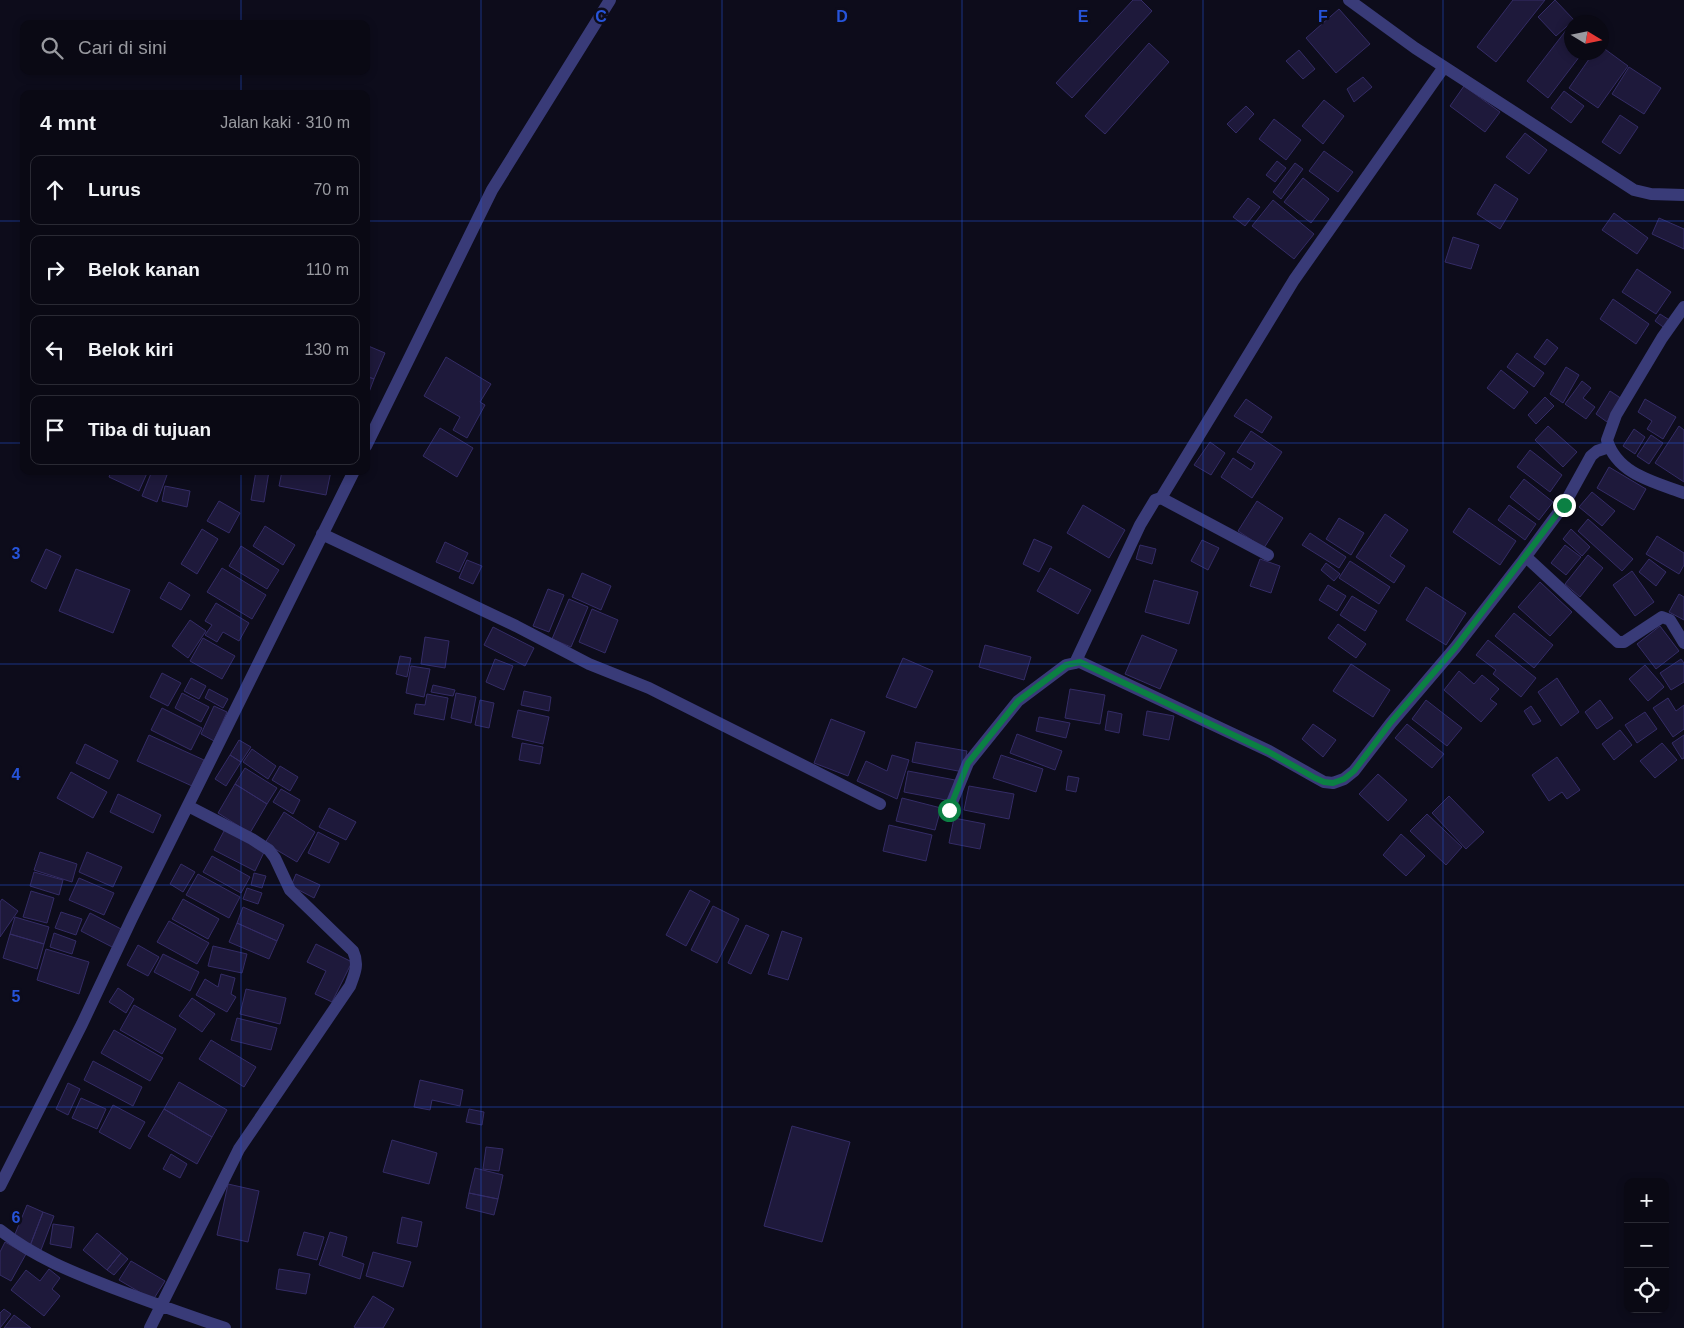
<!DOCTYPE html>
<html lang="id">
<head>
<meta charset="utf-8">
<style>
  body { margin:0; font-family:Helvetica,sans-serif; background:#181722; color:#f1f3f6 }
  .controls { position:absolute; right:15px; bottom:15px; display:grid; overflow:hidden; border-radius:10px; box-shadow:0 2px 8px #0003 }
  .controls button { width:45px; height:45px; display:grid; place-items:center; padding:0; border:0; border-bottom:1px solid #2a2a34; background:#0a0914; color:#f1f3f6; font:25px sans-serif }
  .compass { position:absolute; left:1564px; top:15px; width:45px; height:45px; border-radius:50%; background:#0a0914; box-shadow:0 2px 8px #0003; rotate:100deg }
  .stop { position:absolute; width:15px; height:15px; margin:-11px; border:4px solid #0b8043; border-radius:50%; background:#fff }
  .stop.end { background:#0b8043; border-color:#fff; box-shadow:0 1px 5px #0008 }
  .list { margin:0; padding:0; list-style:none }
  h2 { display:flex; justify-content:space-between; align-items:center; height:65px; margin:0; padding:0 20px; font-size:21px }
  h2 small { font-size:16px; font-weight:400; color:#999aa0 }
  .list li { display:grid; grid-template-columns:32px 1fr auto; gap:15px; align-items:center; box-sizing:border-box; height:70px; margin:0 10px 10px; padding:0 10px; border:1px solid #2a2a34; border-radius:10px }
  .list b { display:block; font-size:19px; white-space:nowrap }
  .list em { font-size:16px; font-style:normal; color:#999aa0 }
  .icon { flex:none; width:28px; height:28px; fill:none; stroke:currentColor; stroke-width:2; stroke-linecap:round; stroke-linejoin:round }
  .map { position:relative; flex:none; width:1684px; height:1328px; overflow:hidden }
  .search { position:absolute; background:#0a0914; box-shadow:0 2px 8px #0003; left:20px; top:20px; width:350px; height:55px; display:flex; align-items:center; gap:12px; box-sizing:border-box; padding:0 18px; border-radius:10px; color:#999aa0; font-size:19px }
  .panel { position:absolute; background:#0a0914; box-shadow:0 2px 8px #0003; left:20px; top:90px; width:350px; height:385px; border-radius:10px }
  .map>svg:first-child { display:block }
</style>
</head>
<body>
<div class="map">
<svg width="1684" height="1328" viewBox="0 0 1684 1328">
  <rect width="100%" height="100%" fill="#0d0c1b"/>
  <!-- building -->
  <path fill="#1e193b" stroke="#342c66" d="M1133 0H1141L1152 11 1072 98 1056 83Z
    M1513 0H1545L1496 62 1477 47Z
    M1555 0 1574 20 1556 36 1538 17Z
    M1339 9 1370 44 1336 73 1306 38Z
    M1567 29 1572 33V52H1583L1548 98 1527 81Z
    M1149 43 1169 62 1105 134 1085 116Z
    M1602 47 1628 66 1598 108 1569 88 1594 52H1602Z
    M1299 50 1315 69 1303 79 1286 61Z
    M1629 67 1661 88 1644 114 1612 94Z
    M1363 77 1372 87 1354 102 1347 89Z
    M1464 86 1500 112 1485 132 1450 106Z
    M1564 91 1584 106 1571 123 1551 108Z
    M1324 100 1344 116 1323 144 1302 126Z
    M1246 106 1254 114 1236 133 1227 124Z
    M1620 115 1638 127 1620 154 1602 142Z
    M1274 119 1301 140 1286 160 1259 139Z
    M1525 133 1547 150 1529 174 1506 157Z
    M1324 151 1353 172 1338 192 1309 171Z
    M1277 161 1286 168 1275 182 1266 175Z
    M1295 163 1303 169 1281 199 1273 192Z
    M1303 178 1329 199 1311 223 1284 202Z
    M1495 184 1518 199 1500 229 1477 214Z
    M1248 198 1260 207 1245 226 1233 217Z
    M1273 200 1314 234 1294 259 1252 226Z
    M1614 213 1648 238 1637 254 1602 230Z
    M1659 218 1684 229V249L1652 234Z
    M1453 237 1479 245 1471 269 1445 262Z
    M1637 269 1671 292 1656 314 1622 292Z
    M1613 299 1649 324 1636 344 1600 319Z
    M1660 314 1671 321 1666 329 1655 321Z
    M1547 339 1558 348 1545 365 1534 357Z
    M366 345 385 353 374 379 366 376Z
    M1517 353 1544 373 1534 387 1507 367Z
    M446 357 491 384 480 402 485 405 467 438 453 430 460 417 424 396Z
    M1566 367 1579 375 1563 403 1550 394Z
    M1501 370 1528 392 1514 409 1487 388Z
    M366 376 374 379 366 400Z
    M1582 381 1591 388 1583 398 1595 407 1586 419 1565 404Z
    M1610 391 1622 399 1607 422 1596 414Z
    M1545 397 1554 406 1536 424 1528 415Z
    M1246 399 1272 417 1262 433 1234 416Z
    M1645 399 1676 417 1663 439 1647 429 1652 421 1638 412Z
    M1548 426 1577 452 1563 467 1535 440Z
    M1679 426 1684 430V482L1655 463Z
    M440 428 473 448 457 477 423 456Z
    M1634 429 1645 437 1635 454 1623 446Z
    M1251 431 1282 452 1252 498 1221 477 1233 458 1251 470 1255 463 1237 452Z
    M1651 435 1663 443 1649 464 1637 456Z
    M1210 442 1225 453 1211 475 1194 465Z
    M1530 450 1562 475 1550 492 1517 467Z
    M1609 467 1646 489 1634 510 1597 488Z
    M111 471H148L139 491 109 477Z
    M152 471H159L167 475 157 502 142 496Z
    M256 471H269L264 502 251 500Z
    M282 471H331L326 495 279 486Z
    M1524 479 1553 502 1539 520 1510 497Z
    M165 486 190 491 187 507 162 501Z
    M1592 492 1615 511 1602 526 1579 507Z
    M219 501 240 513 229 533 207 521Z
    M1257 501 1283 518 1264 548 1238 531Z
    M1083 505 1125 530 1109 558 1067 533Z
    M1509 505 1536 524 1525 540 1498 520Z
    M1469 508 1516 541 1500 565 1453 532Z
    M1385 514 1408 530 1390 556 1405 566 1394 583 1356 557Z
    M1339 518 1364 533 1351 555 1326 539Z
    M1588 519 1633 559 1622 571 1578 531Z
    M265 526 295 545 283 565 253 546Z
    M202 529 218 539 197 574 181 564Z
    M1571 529 1590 547 1582 556 1563 539Z
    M1310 533 1346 557 1339 568 1302 545Z
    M1657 536 1684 553V565L1679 574 1646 554Z
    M1034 539 1052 547 1039 572 1023 564Z
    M1202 540 1219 548 1208 570 1191 561Z
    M445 542 468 553 459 572 436 562Z
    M1140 545 1156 549 1152 564 1136 559Z
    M1565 545 1581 557 1566 575 1551 563Z
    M241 546 279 570 267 589 229 566Z
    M46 549 61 556 46 589 31 581Z
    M1588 555 1603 568 1580 597 1565 584Z
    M1260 559 1280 566 1271 593 1250 586Z
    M1649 559 1666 572 1656 586 1639 572Z
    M467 560 482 566 473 584 459 578Z
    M1350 561 1390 587 1379 604 1339 578Z
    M1326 563 1340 574 1334 581 1321 570Z
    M222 568 266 595 252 619 207 592Z
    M1050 568 1091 590 1078 614 1037 591Z
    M76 569 130 590 113 633 59 611Z
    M1632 571 1654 602 1635 616 1613 585Z
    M582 573 611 586 601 610 572 597Z
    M1154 580 1198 592 1189 624 1145 612Z
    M169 582 190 595 181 610 160 598Z
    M1540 582 1572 612 1550 636 1518 607Z
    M1328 585 1346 596 1337 611 1319 600Z
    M1426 587 1466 613 1446 645 1406 620Z
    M548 589 564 595 549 632 533 626Z
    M1679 594 1684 597V620L1669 612Z
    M1352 596 1377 611 1365 631 1340 615Z
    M569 599 588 607 571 647 552 639Z
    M216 603 249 623 239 641 223 632 217 642 205 635 212 625 205 621Z
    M592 609 618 620 605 653 579 642Z
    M1514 613 1553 645 1534 668 1495 636Z
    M190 620 206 631 188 658 172 646Z
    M1338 624 1366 644 1356 658 1328 638Z
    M1660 626 1679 651 1656 669 1637 644Z
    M493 627 534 648 525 666 484 645Z
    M1142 635 1177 650 1160 689 1125 674Z
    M425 637 449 641 445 668 421 664Z
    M203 638 235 656 222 679 190 661Z
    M1488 640 1536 678 1521 697 1493 674 1496 670 1476 655Z
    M985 645 1031 657 1024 680 979 667Z
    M400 656 411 658 407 677 396 674Z
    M903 658 933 671 916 708 886 697Z
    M495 659 513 666 504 690 486 682Z
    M1681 659 1684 663V682L1671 690 1660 673Z
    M1351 664 1390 690 1373 717 1333 691Z
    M1645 665 1664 687 1648 701 1629 679Z
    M411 666 430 669 424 697 406 693Z
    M1459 671 1474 684 1482 675 1499 689 1490 699 1497 704 1481 722 1444 690Z
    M162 673 181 683 168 706 150 697Z
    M191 678 206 686 199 699 184 691Z
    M1557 678 1579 712 1561 726 1538 692Z
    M433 685 455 690 453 696 431 692Z
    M209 689 228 699 223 708 205 698Z
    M1070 689 1105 695 1100 724 1065 718Z
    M524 691 551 697 549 711 521 705Z
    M182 693 209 707 201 722 175 708Z
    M456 693 476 697 471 723 451 718Z
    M427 694 448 698 444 720 414 714 416 704 425 705Z
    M1668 698 1676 711 1684 705V729L1673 737 1653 708Z
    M480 700 494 703 489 728 475 725Z
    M1426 700 1462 728 1447 746 1412 719Z
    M1600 700 1613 718 1597 729 1585 712Z
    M214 706 227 712 214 741 201 734Z
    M1531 706 1541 721 1533 725 1524 711Z
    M162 708 202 728 191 750 151 730Z
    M518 710 549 717 543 744 512 737Z
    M1108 711 1122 714 1119 733 1105 730Z
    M1147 711 1174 716 1169 740 1143 735Z
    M1645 712 1657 729 1637 743 1625 725Z
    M1039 717 1070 723 1066 738 1036 731Z
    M831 719 865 732 848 776 814 763Z
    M1313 724 1336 740 1323 757 1302 739Z
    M1407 724 1444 754 1432 768 1395 738Z
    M1620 730 1632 745 1614 760 1602 744Z
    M1017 734 1062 751 1055 770 1010 753Z
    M149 735 204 760 192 786 137 761Z
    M1684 735V758L1682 759 1672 743Z
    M239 740 251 747 241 762 230 755Z
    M916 742 967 751 963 772 912 762Z
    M522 743 543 747 540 764 519 760Z
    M1662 743 1677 760 1655 778 1640 761Z
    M85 744 118 761 109 779 76 763Z
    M252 749 276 766 268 779 243 762Z
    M230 755 241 762 226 786 215 779Z
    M892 755 909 760 897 799 857 781 866 761 887 771Z
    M1001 755 1043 769 1036 792 993 778Z
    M1557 757 1580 790 1567 799 1562 792 1549 801 1532 775Z
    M280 766 298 777 290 791 272 780Z
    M245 768 277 788 267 804 235 784Z
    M908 771 955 780 951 801 904 792Z
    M71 772 107 792 93 818 57 798Z
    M1378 774 1407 800 1388 821 1359 794Z
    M1068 776 1079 778 1076 792 1066 790Z
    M235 784 267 804 250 833 218 813Z
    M969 786 1014 794 1009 819 964 810Z
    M281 789 300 800 293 814 273 802Z
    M118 794 161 815 153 833 110 812Z
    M1449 796 1484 832 1466 849 1432 813Z
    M902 798 941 808 935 830 896 821Z
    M329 808 356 822 346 840 319 827Z
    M284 812 315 832 297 862 265 843Z
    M1427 814 1462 847 1446 865 1410 831Z
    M954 818 985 824 980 849 949 843Z
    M889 825 932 835 926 861 883 851Z
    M225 829 265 850 255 871 214 850Z
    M318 832 339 843 329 863 308 853Z
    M1401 834 1425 856 1406 876 1383 855Z
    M40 852 77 864 72 882 34 870Z
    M87 852 122 867 113 887 79 872Z
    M212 856 250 877 241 893 203 872Z
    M181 864 195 872 183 892 170 884Z
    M34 872 63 880 59 895 30 886Z
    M254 873 266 876 262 888 251 885Z
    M198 874 240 897 229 918 186 895Z
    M296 874 320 885 314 898 291 886Z
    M79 878 114 893 104 915 69 900Z
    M247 888 262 893 258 904 243 899Z
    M690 890 710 901 686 946 666 935Z
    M31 891 54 898 47 923 23 917Z
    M2 899 18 911 0 937V902Z
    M183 899 219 919 208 939 172 919Z
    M713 906 739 919 717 963 691 950Z
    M243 907 284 925 277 941 237 923Z
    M61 912 82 919 76 935 55 928Z
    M90 913 125 931 116 949 81 931Z
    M15 917 49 927 44 944 10 934Z
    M169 921 209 943 197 964 157 942Z
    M237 923 277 941 269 959 229 942Z
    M746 925 769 935 751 974 728 963Z
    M782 931 802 938 788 980 768 974Z
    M54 933 76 941 72 954 50 947Z
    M10 934 44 944 37 969 3 958Z
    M316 944 352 962 332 1002 315 994 326 971 307 962Z
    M138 945 159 957 148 976 127 965Z
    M213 946 247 954 242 973 208 966Z
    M46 949 89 962 79 994 37 980Z
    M163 954 199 972 190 991 154 972Z
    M221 974 235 978 231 994 236 997 227 1012 196 995 205 979 218 987Z
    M118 988 134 999 126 1013 109 1002Z
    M246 989 286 998 280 1024 240 1014Z
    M192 998 215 1014 202 1032 179 1016Z
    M134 1005 176 1029 162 1054 120 1030Z
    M237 1018 277 1028 271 1050 231 1040Z
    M114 1030 163 1058 150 1081 101 1053Z
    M211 1040 256 1067 244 1087 199 1059Z
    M93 1061 142 1087 133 1106 84 1080Z
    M420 1080 463 1090 460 1106 432 1100 430 1110 414 1107Z
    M179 1082 227 1110 212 1137 164 1109Z
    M68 1083 80 1089 68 1115 56 1109Z
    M81 1098 106 1109 97 1129 72 1118Z
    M113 1105 145 1122 130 1149 99 1132Z
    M164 1109 212 1137 197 1164 148 1136Z
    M469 1109 484 1112 482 1125 466 1122Z
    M792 1126 850 1142 822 1242 764 1226Z
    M392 1140 437 1153 429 1184 383 1172Z
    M486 1147 503 1149 499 1171 483 1169Z
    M171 1154 187 1164 180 1178 163 1169Z
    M475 1168 503 1175 498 1199 469 1193Z
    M228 1184 259 1191 248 1242 217 1235Z
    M469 1193 498 1199 494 1215 466 1208Z
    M27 1205 43 1212 30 1246 13 1239Z
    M43 1212 54 1216 41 1250 30 1246Z
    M402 1217 422 1222 417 1247 397 1243Z
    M53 1224 74 1227 71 1248 50 1244Z
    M304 1232 324 1237 317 1260 297 1255Z
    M330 1232 347 1237 342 1256 364 1264 360 1279 319 1265Z
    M97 1233 121 1253 107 1270 83 1250Z
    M5 1242 26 1254 11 1281 0 1275V1252Z
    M373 1252 411 1262 403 1287 366 1276Z
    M121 1253 128 1259 114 1275 107 1270Z
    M131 1261 165 1281 153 1300 119 1280Z
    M49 1269 60 1278 52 1289 60 1296 44 1316 11 1290 26 1270 40 1281Z
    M279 1269 310 1274 306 1294 276 1289Z
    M373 1296 394 1309 383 1328H356L354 1327Z
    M4 1309 11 1314 0 1328V1313Z
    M14 1315 31 1328H4Z"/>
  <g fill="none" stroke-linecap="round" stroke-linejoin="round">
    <!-- street -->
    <path stroke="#393b78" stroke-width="12" d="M1349 0 1415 48 1634 190 1651 194 1684 195
      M1684 307 1662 338 1616 415 1607 440C1617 474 1654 482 1684 493
      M366 446 492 190 610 0
      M1161 498 1294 280 1444 67
      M322 534 516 626 589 664 649 688 880 804
      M1526 557 1618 642H1624L1662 617 1670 620 1684 643
      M1075 663 1140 525 1155 500 1161 498 1268 555
      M949 810 968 763 1018 701 1066 665 1080 662 1269 751 1315 777 1324 782 1333 783 1344 779 1354 771 1391 723 1455 648 1521 563 1564 505 1591 456 1597 451 1609 447
      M0 1186 82 1024 132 918 354 471
      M0 1230C34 1257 72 1272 113 1288 150 1302 187 1315 225 1328
      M150 1328 239 1149 350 986C355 973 359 964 353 951L290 890 275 858 269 850 252 839 188 806"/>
  </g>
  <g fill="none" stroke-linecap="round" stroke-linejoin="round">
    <!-- route -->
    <path stroke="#0b8043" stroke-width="6" d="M949 810 968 763 1018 701 1066 665 1080 662 1269 752 1315 778 1324 782 1333 783 1344 779 1354 771 1391 722 1455 648 1564 505"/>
  </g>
  <!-- grid -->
  <path fill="none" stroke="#2654da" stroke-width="1" stroke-opacity="0.55" d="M241 0V24M481 0V1328M722 0V1328M962 0V1328M1203 0V1328M1443 0V1328M241 71V94M0 221H24M366 221H1684M0 443H24M366 443H1684M241 471V1328M0 664H1684M0 885H1684M0 1107H1684"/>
  <g font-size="16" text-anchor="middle" font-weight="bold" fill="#2654da" stroke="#0d0c1b" stroke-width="5" stroke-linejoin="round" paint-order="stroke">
    <text x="601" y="22">C</text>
    <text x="842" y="22">D</text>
    <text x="1083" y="22">E</text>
    <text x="1323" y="22">F</text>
    <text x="16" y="559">3</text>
    <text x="16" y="780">4</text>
    <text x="16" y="1002">5</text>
    <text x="16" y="1223">6</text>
  </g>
</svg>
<div class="controls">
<button>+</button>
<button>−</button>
<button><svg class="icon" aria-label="locate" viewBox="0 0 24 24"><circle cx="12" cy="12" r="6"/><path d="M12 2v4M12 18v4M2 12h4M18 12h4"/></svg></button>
</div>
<svg class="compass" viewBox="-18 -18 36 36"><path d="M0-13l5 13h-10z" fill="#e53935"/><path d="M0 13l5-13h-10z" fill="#999aa0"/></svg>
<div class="stop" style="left:949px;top:810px"></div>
<div class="stop end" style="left:1564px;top:505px"></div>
<div class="search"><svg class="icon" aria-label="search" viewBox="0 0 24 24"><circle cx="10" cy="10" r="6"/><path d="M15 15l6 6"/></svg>Cari di sini</div>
<section class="panel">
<h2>4 mnt<small>Jalan kaki · 310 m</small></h2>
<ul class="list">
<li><svg class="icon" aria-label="ahead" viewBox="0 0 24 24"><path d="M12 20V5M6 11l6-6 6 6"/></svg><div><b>Lurus</b></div><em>70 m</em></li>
<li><svg class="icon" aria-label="right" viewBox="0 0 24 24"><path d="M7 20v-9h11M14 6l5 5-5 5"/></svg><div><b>Belok kanan</b></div><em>110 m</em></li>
<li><svg class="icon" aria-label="left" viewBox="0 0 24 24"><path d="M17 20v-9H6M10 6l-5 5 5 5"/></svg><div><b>Belok kiri</b></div><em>130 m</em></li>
<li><svg class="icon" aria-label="arrive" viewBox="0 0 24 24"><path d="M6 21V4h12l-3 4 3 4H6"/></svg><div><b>Tiba di tujuan</b></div></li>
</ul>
</section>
</div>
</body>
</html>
